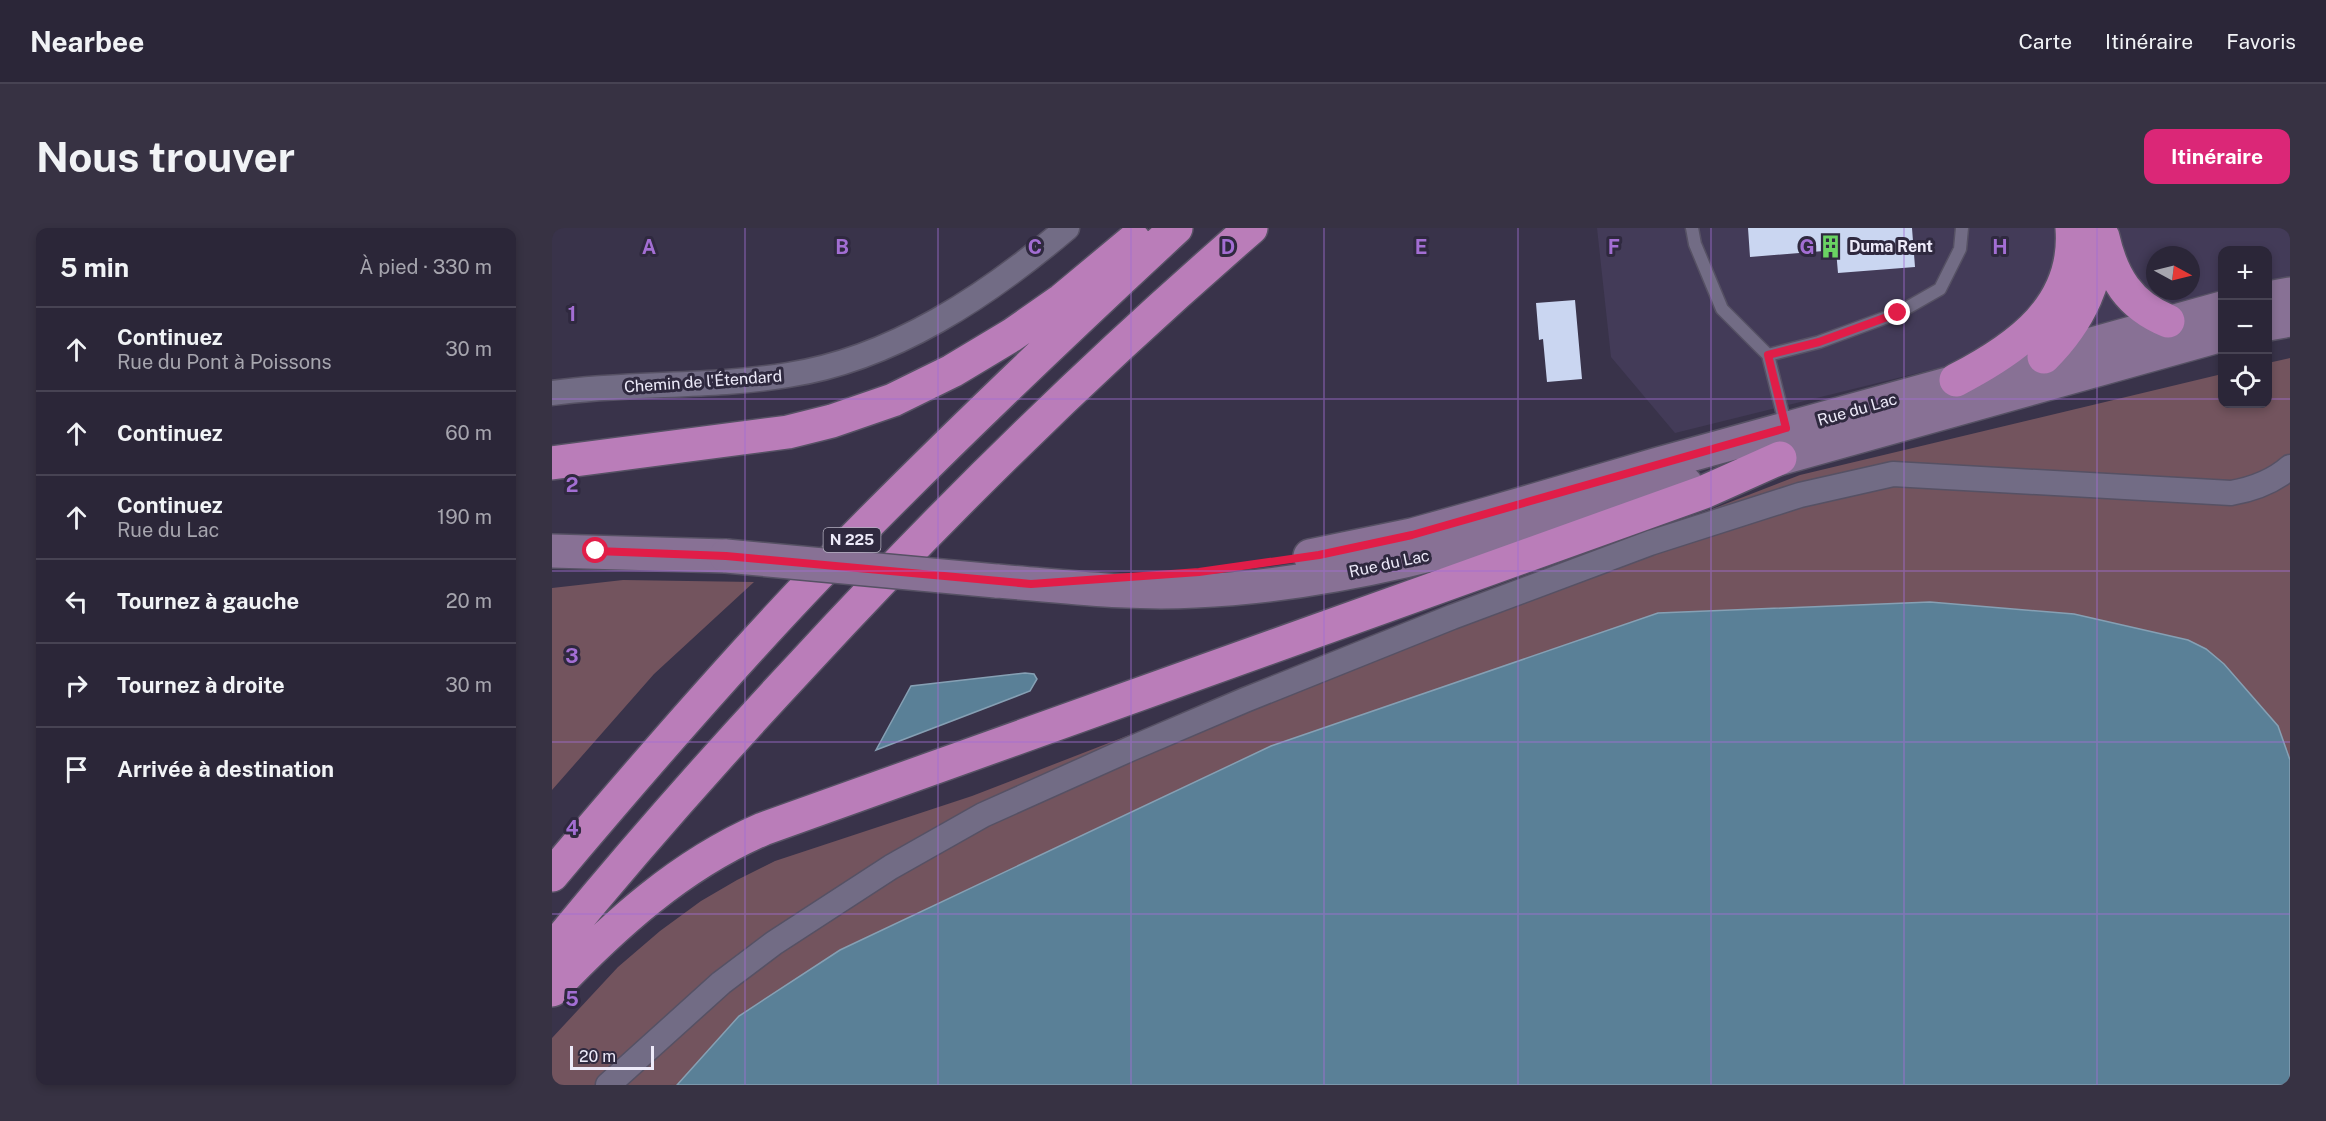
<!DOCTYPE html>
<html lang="fr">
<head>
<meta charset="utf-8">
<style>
  body { margin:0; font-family:"Public Sans",sans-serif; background:#373243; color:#f1f3f6 }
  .controls { position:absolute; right:18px; top:18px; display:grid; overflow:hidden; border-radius:12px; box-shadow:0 3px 9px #0003 }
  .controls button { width:54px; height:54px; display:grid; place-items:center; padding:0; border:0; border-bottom:2px solid #474353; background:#2b2638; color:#f1f3f6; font:30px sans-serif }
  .compass { position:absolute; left:1594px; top:18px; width:54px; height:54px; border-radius:50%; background:#2b2638; box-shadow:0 3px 9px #0003; rotate:97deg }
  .scale { position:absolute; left:18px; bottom:15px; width:84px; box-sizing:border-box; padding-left:6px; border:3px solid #edeaf9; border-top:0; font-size:16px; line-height:21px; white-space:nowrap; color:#edeaf9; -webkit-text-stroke:4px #2f293f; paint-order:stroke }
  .stop { position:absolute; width:18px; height:18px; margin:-14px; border:4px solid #e11d48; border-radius:50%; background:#fff }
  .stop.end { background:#e11d48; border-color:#fff; box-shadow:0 2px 6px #0008 }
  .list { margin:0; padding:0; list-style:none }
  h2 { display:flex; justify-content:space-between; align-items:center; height:78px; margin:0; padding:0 24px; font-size:26px }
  h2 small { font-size:20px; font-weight:400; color:#a6a5ae }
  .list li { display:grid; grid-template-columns:39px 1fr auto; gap:18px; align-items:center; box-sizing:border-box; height:84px; padding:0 24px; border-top:2px solid #474353 }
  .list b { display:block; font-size:22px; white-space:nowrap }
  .list p { margin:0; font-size:20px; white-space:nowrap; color:#a6a5ae }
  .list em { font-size:20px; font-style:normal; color:#a6a5ae }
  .icon { flex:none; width:33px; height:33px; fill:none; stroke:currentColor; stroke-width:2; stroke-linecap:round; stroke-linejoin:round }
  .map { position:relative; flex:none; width:1738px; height:857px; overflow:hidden; border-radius:12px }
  header { display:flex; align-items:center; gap:36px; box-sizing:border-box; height:84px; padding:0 30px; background:#2b2638; border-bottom:2px solid #474353 }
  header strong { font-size:28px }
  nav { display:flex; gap:33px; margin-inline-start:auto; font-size:21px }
  .intro { display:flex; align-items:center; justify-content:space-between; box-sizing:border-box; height:144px; padding:0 36px }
  h1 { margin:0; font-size:42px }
  .button { padding:15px 27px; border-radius:12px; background:#db2777; color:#fff; font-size:21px; font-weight:700 }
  main { display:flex; gap:36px; padding:0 36px }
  aside { flex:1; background:#2b2638; border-radius:12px; box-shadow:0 3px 9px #0003 }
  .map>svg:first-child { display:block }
</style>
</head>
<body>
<header>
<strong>Nearbee</strong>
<nav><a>Carte</a><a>Itinéraire</a><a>Favoris</a></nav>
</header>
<div class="intro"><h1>Nous trouver</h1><a class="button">Itinéraire</a></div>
<main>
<aside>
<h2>5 min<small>À pied · 330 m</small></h2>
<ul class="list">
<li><svg class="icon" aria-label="ahead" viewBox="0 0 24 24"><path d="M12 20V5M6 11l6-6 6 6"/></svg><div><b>Continuez</b><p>Rue du Pont à Poissons</p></div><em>30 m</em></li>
<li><svg class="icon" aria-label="ahead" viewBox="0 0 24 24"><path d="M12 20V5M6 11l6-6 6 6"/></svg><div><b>Continuez</b></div><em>60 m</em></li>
<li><svg class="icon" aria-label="ahead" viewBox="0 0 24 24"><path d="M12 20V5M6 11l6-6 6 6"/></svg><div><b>Continuez</b><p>Rue du Lac</p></div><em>190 m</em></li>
<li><svg class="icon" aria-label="left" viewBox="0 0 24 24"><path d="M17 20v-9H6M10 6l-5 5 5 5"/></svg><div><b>Tournez à gauche</b></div><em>20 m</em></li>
<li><svg class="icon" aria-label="right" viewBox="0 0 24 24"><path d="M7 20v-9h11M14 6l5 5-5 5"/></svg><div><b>Tournez à droite</b></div><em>30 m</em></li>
<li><svg class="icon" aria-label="arrive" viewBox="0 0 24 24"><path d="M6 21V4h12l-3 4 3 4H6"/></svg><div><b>Arrivée à destination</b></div></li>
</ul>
</aside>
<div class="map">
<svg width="1738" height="857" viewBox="0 0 1738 857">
  <rect width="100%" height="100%" fill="#39334a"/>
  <!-- built -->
  <path fill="#433b58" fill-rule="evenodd" d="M1045 0H1738V53L1716 59V22H1670V70L1123 205 1059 129ZM1603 27H1639V63H1603Z"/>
  <!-- green -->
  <path fill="#73545e" d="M1738 130V857H0V810L66 739 108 703 149 673 185 652 223 633 420 568 1248 247 1670 146V176H1716V135Z
    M71 352 202 354 102 446 0 562V360Z"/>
  <!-- water -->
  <path fill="#5a8097" stroke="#86a0b4" stroke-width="1.5" d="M1378 374 1522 386 1636 412 1654 421 1672 436 1726 498 1738 532V857H125L187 788 288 722 719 518 1106 385Z
    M473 445 482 446 485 451 478 463 324 522 359 458Z"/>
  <!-- building -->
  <path fill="#cad6f1" d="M1196 0H1360L1363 39 1286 45 1284 22 1198 29Z
    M1023 72 1030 151 995 154 991 111 987 112 984 75Z"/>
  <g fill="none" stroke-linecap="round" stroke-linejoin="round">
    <defs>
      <path id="lane" d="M1140 0 1143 16 1170 81 1216 127 1234 199
        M1216 127 1267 114 1346 85 1388 61 1408 21 1410 0"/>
      <path id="street" d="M0 165C78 154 159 160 236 147 341 131 436 67 515 0
        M56 857 169 755 222 715 339 639 431 587 578 521 693 472 900 389 1098 315 1248 267 1341 246 1679 265C1702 261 1721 254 1738 239"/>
      <path id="secondary" d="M1716 70 1738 66
        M1716 96 1738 92
        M1201 238 1670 107
        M0 323 174 328
        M758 328 860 307 935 286 1106 236 1670 80
        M444 353C511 358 577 367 643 363 811 356 974 301 1134 256"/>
      <path id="highway" d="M1551 9C1560 49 1577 77 1616 93
        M1492 129C1527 94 1549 50 1546 0
        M1404 152C1466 120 1526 78 1520 0
        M0 235 236 204 280 193 341 172 400 143 460 107 510 72 582 12
        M0 647C86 545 173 444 265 348 381 228 502 113 624 0
        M0 722C80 624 164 529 250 437 392 283 541 137 699 0
        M0 762C62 697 128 637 211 601L1152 264 1228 230"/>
    </defs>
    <!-- lane casing -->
    <use href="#lane" stroke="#565164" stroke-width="15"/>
    <!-- street casing -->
    <use href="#street" stroke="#565164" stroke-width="27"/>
    <!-- secondary casing -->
    <use href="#secondary" stroke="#565164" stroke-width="36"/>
    <!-- highway casing -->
    <use href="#highway" stroke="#565164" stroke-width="36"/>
    <!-- lane -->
    <use href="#lane" stroke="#726c85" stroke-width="12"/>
    <!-- street -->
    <use href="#street" stroke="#726c85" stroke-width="24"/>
    <!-- secondary -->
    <use href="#secondary" stroke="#887195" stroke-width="33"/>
    <!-- highway -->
    <use href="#highway" stroke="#ba7db9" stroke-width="33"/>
    <defs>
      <path id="secondary-bridge" d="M174 328 444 353"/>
    </defs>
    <!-- secondary-bridge casing -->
    <use href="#secondary-bridge" stroke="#565164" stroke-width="36" stroke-linecap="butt"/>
    <!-- secondary-bridge -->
    <use href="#secondary-bridge" stroke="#887195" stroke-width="33"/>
  </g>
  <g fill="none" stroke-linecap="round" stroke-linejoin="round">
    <!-- route -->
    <path stroke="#e11d48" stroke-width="8" d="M44 323 174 328 479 356 647 344 767 327 860 307 1234 200 1216 127 1267 114 1346 85"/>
  </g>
  <!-- grid -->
  <path fill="none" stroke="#a36ed3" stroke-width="1.5" stroke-opacity="0.55" d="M193 0V857M386 0V857M579 0V857M772 0V857M966 0V857M1159 0V857M1352 0V857M1545 0V857M0 171H1670M1716 171H1738M0 343H1738M0 514H1738M0 686H1738"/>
  <!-- icons -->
  <defs>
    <symbol id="building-bare" viewBox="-9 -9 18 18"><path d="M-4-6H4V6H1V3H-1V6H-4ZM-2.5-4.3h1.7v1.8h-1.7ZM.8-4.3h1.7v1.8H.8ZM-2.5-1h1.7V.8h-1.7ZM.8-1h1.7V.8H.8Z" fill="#6ad363" stroke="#2f293f" stroke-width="2.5" paint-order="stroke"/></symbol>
  </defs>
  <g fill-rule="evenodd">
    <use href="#building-bare" x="1262" y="2" width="33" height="33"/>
  </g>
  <g text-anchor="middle" stroke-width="6" stroke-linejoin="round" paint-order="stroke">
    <!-- shield labels -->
    <rect fill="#2f293f" stroke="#b4b0c1" stroke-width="1.5" x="271.5" y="300" width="57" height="24" rx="4.5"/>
    <g font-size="15" font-weight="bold" fill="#edeaf9">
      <text x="300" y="317">N 225</text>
    </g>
    <!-- poi labels -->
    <g font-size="16" font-weight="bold" fill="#edeaf9" stroke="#2f293f" text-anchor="start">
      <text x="1297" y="24">Duma Rent</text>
    </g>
    <!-- street labels -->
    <g font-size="16" fill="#edeaf9" stroke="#2f293f">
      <text transform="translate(151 153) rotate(-4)" y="6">Chemin de l'Étendard</text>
      <text transform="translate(1305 181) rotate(-16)" y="6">Rue du Lac</text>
      <text transform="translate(837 335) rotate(-12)" y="6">Rue du Lac</text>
    </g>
  </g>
  <g font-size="20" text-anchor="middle" font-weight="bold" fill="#a36ed3" stroke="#2f293f" stroke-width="6" stroke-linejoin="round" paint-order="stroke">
    <text x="97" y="26">A</text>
    <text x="290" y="26">B</text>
    <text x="483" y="26">C</text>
    <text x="676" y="26">D</text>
    <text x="869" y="26">E</text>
    <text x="1062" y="26">F</text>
    <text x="1255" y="26">G</text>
    <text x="1448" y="26">H</text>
    <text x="20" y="93">1</text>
    <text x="20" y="264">2</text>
    <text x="20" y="435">3</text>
    <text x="20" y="607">4</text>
    <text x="20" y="778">5</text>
  </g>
</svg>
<div class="controls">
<button>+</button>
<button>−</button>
<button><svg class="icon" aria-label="locate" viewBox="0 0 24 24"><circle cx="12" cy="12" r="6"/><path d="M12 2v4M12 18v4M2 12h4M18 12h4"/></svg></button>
</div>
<svg class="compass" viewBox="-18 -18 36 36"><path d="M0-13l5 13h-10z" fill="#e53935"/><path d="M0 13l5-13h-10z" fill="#a6a5ae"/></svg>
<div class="scale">20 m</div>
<div class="stop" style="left:44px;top:323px"></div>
<div class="stop end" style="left:1346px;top:85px"></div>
</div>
</main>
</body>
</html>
